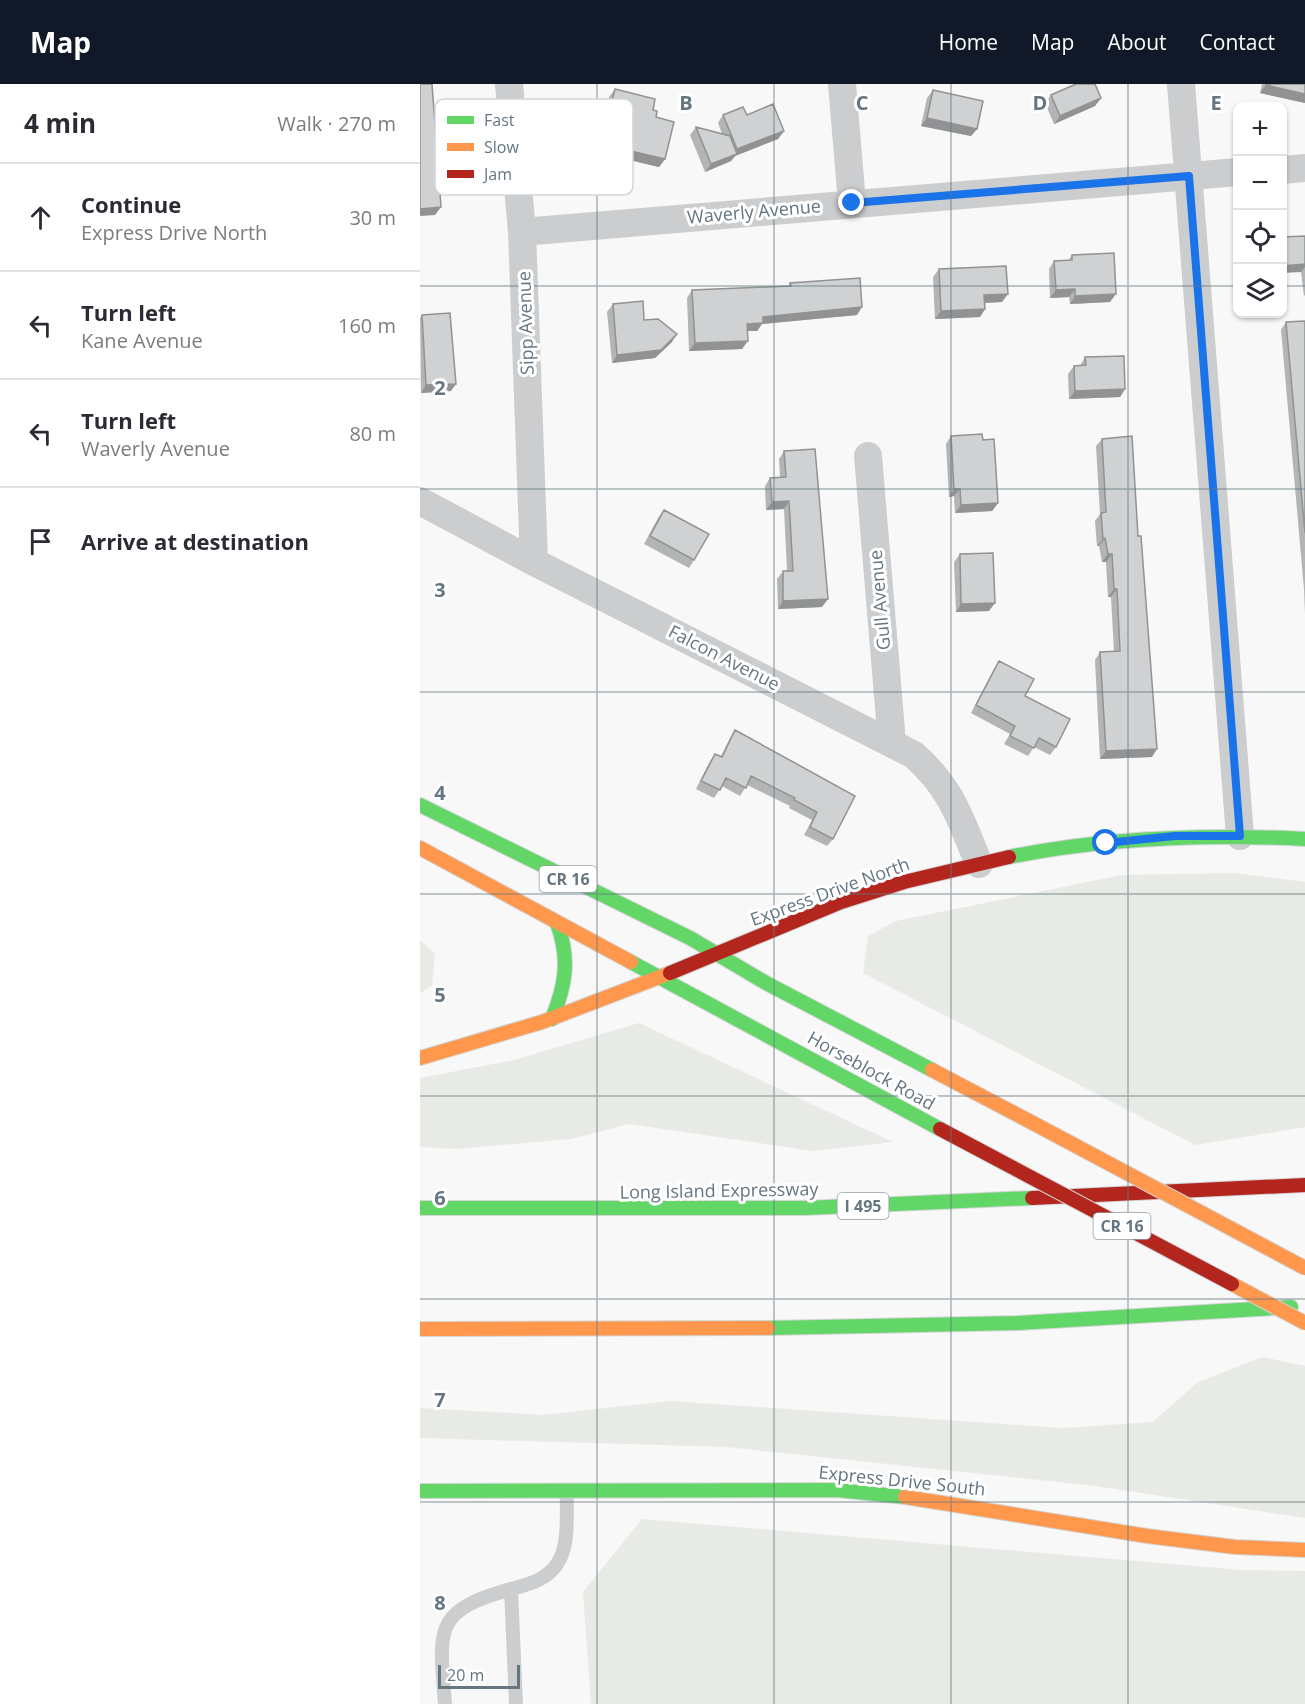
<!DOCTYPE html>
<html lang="en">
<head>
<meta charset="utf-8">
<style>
  body { margin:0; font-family:"Open Sans",sans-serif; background:#f7f7f7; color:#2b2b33 }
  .controls { position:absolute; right:18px; top:18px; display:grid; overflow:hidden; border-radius:12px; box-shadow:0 2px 4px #0004 }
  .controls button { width:54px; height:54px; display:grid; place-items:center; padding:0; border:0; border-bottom:2px solid #e1e1e2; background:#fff; color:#2b2b33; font:30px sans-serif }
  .scale { position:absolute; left:18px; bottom:15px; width:82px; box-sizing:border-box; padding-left:6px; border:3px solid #657681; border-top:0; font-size:16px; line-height:21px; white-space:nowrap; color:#657681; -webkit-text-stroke:4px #fff; paint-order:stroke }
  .stop { position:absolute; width:18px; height:18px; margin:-14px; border:4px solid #1a73e8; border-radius:50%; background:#fff }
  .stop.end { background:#1a73e8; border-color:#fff; box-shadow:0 2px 6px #0008 }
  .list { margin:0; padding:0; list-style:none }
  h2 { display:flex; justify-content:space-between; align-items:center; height:78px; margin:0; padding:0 24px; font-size:26px }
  h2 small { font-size:20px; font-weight:400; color:#7c7c81 }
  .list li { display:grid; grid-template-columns:39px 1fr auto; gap:18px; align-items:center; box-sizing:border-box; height:108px; padding:0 24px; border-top:2px solid #e1e1e2 }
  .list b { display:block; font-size:22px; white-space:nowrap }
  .list p { margin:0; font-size:20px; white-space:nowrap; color:#7c7c81 }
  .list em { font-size:20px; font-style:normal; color:#7c7c81 }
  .icon { flex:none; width:33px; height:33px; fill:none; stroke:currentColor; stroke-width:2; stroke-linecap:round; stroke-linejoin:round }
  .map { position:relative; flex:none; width:885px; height:1620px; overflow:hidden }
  header { display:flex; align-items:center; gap:36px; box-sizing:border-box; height:84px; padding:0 30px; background:#111827; color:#fff }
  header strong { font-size:28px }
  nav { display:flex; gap:33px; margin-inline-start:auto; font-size:21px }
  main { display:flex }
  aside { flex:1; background:#fff }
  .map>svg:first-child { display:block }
</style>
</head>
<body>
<header>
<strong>Map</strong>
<nav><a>Home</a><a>Map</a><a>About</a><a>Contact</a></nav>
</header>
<main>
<aside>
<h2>4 min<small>Walk · 270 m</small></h2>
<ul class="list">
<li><svg class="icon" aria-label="ahead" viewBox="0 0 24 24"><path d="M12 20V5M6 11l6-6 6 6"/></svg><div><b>Continue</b><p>Express Drive North</p></div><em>30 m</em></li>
<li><svg class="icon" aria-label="left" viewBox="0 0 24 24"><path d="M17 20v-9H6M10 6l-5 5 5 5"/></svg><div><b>Turn left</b><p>Kane Avenue</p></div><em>160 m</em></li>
<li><svg class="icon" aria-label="left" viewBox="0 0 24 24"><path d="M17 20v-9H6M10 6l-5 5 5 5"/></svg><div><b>Turn left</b><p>Waverly Avenue</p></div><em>80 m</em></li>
<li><svg class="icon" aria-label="arrive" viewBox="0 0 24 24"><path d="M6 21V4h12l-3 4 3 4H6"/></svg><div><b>Arrive at destination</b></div></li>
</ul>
</aside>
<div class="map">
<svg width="885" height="1620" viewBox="0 0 885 1620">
  <rect width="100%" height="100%" fill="#f8f8f8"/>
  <!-- green -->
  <path fill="#e7eae5" d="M814 789 885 798V1043L775 1061 443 889 448 852 476 837 702 791Z
    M0 856 15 870 12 902 0 909Z
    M219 939 473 1058 393 1067 209 1040 151 1055 34 1065 0 1063V994L94 976Z
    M843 1273 885 1282V1434L676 1402 307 1363 0 1354V1324L123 1331 250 1317 643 1344 733 1338 778 1298Z
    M222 1435 822 1486 885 1487V1620H171L163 1508Z"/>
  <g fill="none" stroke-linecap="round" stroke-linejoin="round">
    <defs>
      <path id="fast" d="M0 721 270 854 346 899 512 986
        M589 773C687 753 785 750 885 755
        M211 878 520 1045
        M132 935C146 900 150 875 137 839
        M0 1124H385L612 1114
        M348 1244 598 1239 871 1223
        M0 1407 417 1406 485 1413"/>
      <path id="slow" d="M0 764 211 878
        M0 974 122 938 250 889
        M512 986 611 1038
        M0 1245 348 1244
        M485 1413 727 1452 815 1463 885 1466"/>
      <path id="jam" d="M250 889 421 818 484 798 589 773
        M612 1114 885 1101"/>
    </defs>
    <!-- fast casing -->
    <use href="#fast" stroke="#d4d5d6" stroke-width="16"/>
    <!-- slow casing -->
    <use href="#slow" stroke="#d4d5d6" stroke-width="16"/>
    <!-- jam casing -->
    <use href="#jam" stroke="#d4d5d6" stroke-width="16"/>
    <!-- lane -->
    <path stroke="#cbcdce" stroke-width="14" d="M91 1505 96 1620
      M25 1620C19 1543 13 1526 95 1504 112 1499 127 1495 137 1480 150 1462 146 1429 147 1408"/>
    <!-- street -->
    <path stroke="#cbcdce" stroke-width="28" d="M89 0 102 148 114 478
      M422 0 432 119
      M761 0 820 752
      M862 86 885 84
      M102 148 818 88
      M448 372 472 659
      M0 417 114 478 494 671C532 705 540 734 559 780"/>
    <!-- fast -->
    <use href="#fast" stroke="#63d668" stroke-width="14"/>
    <!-- slow -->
    <use href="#slow" stroke="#ff974d" stroke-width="14"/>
    <!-- jam -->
    <use href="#jam" stroke="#b3261e" stroke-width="14"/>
    <defs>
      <path id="slow-bridge" d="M611 1038 885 1184
        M812 1200 885 1239"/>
      <path id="jam-bridge" d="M520 1045 812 1200"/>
    </defs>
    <!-- slow-bridge casing -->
    <use href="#slow-bridge" stroke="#d4d5d6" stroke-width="16" stroke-linecap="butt"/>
    <!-- jam-bridge casing -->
    <use href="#jam-bridge" stroke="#d4d5d6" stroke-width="16" stroke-linecap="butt"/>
    <!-- slow-bridge -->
    <use href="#slow-bridge" stroke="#ff974d" stroke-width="14"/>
    <!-- jam-bridge -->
    <use href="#jam-bridge" stroke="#b3261e" stroke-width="14"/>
  </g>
  <!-- wall -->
  <path fill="#b2b4b5" d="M842 0H885V19L840 9Z
    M195 5 233 26 236 33 245 75 239 83 176 68 189 13Z
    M513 6 557 45 551 52 501 42 507 14Z
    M631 11 681 14 675 22 634 40 625 19Z
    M303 31H327L364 47 358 55 315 72 311 77 285 88 270 51 276 43 302 50 298 39Z
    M885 152V211L884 212 881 188Z
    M652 171 690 218 650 220 649 213 630 214 629 185 634 177H648Z
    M519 185 582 218 565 219V225L560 233 515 235 513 193Z
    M370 199 437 231 342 240 337 247H328L322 265 269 267 267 214 272 206 368 202Z
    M193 220 224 236 252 258 235 274 192 279 187 228Z
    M2 231 31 307 1 309 0 234Z
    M885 237V530L884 505 861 246 866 238Z
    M665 273 705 305 700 313 649 315 648 290 654 282H660Z
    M531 352 563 356 578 419 572 427 535 429 534 412 529 413 526 360Z
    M682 355 718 452 732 673 680 675 675 576 680 568H694L691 513H688L686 478H682L679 462H677L675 437 680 430 676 362Z
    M364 367 402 523 358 525 357 495 363 487H367L364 425 346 426 345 402 350 394 360 393 359 375Z
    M244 426 274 476 269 484 224 460 238 434Z
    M540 470 569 527 536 528 534 478Z
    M579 577 605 612 636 663 630 671 614 663 608 672 584 660 590 650 551 629 574 585Z
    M315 646 435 712 413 755 407 762 384 751 392 736 369 724 370 722 327 701 320 712 302 702 294 714 276 705 290 677 295 670 301 672 310 654Z"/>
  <!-- shaded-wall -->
  <path fill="#919293" d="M846 1 885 10V19L840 9Z
    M681 14 675 22 634 40 640 32Z
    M507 34 557 45 551 52 501 42Z
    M364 47 358 55 315 72 311 77 285 88 291 80 313 71 317 65Z
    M181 60 245 75 239 83 176 68Z
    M21 123 15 131 0 132V125Z
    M885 180V183L881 188 862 189V182Z
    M655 205 649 213 630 214 636 206Z
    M588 210 582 218 559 219 564 211Z
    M696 210 690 218 650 220 655 212Z
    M442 223 437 231 342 240 337 247H322L327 240 343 233Z
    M565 225 560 233 515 235 521 227Z
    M257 250 252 258 235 274 192 279 197 271Z
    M328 257 322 265 269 267 275 259Z
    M36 300 31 307 1 309 6 301Z
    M705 305 700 313 649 315 655 307Z
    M534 405H540L534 412 529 413Z
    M369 417 364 425 346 426 352 418Z
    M578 419 572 427 535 429 541 421Z
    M685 454 679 462H677L683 455Z
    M688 470H692L686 478H682Z
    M694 505H697L691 513H688Z
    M408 515 402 523 358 525 363 517Z
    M575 519 569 527 536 528 541 520Z
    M737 665 732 673 680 675 686 667Z"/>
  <!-- building -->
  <path fill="#cfd1d2" stroke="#919293" stroke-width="1.5" d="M0 0H12L21 123 0 125Z
    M656 0H675L681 14 640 32 631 11Z
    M846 0H885V10L846 1Z
    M195 5 235 15 233 26 237 27 236 33 254 38 245 75 181 60Z
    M513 6 563 17 557 45 507 34Z
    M353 20 364 47 317 65 303 31 323 23 327 31Z
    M276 43 310 52 317 70 291 80Z
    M885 152V180L862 182V153Z
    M694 169 696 210 655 212V205L636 206 634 177 652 176V171Z
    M586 182 588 210 564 211 565 225 521 227 519 185Z
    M440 194 442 223 343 233V239L327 240 328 257 275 259 272 206 371 202 370 199Z
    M223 217 224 236 238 235 257 250 241 266 197 271 193 220Z
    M30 229 36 300 6 301 2 231Z
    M885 237V449L866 238Z
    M704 272 705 305 655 307 654 282 666 281 665 273Z
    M562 350 563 356 574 355 578 419 541 421 540 405H534L531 352Z
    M712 352 718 452H721L737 665 686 667 680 568 700 567 697 505H694L692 470H688L685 454 683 455 681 429 686 428 682 355Z
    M395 365 408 515 363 517V487H373L369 417 352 418 350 394 366 393 364 367Z
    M244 426 289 450 274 476 230 452Z
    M573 469 575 519 541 520 540 470Z
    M579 577 614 595 605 612 650 635 636 663 619 654 614 664 590 652 595 642 556 621Z
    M315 646 435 712 413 755 390 743 397 728 374 716 375 714 331 692 326 704 306 694 300 706 281 697 295 670 302 673Z"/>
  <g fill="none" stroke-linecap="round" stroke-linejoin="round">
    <!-- route -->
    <path stroke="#1a73e8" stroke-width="8" d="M432 119 769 92 820 752H755L686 759"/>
  </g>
  <!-- grid -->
  <path fill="none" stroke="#657681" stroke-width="1.5" stroke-opacity="0.55" d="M177 0V1620M354 0V1620M531 0V1620M708 0V1620M0 202H818M862 202H885M0 405H885M0 608H885M0 810H885M0 1012H885M0 1215H885M0 1418H885"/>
  <g text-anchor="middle" stroke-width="6" stroke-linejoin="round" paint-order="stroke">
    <!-- shield labels -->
    <g fill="#fff" stroke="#939fa7" stroke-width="1.5">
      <rect x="119.5" y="782" width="57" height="26" rx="4.5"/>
      <rect x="417.5" y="1109" width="51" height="26" rx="4.5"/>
      <rect x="673.5" y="1129" width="57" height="26" rx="4.5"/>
    </g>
    <g font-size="16" font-weight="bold" fill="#657681">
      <text x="148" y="801">CR 16</text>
      <text x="443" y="1128">I 495</text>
      <text x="702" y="1148">CR 16</text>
    </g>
    <!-- street labels -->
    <g font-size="18" fill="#657681" stroke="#fff">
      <text transform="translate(334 128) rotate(-5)" y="6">Waverly Avenue</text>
      <text transform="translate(106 239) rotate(-92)" y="6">Sipp Avenue</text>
      <text transform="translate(460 516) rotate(-95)" y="6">Gull Avenue</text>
      <text transform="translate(304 574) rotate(27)" y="6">Falcon Avenue</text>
      <text transform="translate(410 808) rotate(-20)" y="6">Express Drive North</text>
      <text transform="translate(451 987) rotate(29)" y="6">Horseblock Road</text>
      <text transform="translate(299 1107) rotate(-1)" y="6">Long Island Expressway</text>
      <text transform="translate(482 1397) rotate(6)" y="6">Express Drive South</text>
    </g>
  </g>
  <!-- legend -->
  <rect x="15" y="15" width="198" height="96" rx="9" fill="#fff" stroke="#d1d6d9" stroke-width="1.5"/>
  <rect x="27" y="32" width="27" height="8" fill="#63d668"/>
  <rect x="27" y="59" width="27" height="8" fill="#ff974d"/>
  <rect x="27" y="86" width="27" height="8" fill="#b3261e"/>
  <g font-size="16" fill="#657681">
    <text x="64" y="42">Fast</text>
    <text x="64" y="69">Slow</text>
    <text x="64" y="96">Jam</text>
  </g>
  <g font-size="20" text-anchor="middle" font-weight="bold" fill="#657681" stroke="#fff" stroke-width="6" stroke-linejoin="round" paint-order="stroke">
    <text x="266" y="26">B</text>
    <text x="442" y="26">C</text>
    <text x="620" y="26">D</text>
    <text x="796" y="26">E</text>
    <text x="20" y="311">2</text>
    <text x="20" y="513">3</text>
    <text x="20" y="716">4</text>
    <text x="20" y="918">5</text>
    <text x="20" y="1121">6</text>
    <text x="20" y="1323">7</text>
    <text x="20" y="1526">8</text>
  </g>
</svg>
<div class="controls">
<button>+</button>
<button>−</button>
<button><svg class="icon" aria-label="locate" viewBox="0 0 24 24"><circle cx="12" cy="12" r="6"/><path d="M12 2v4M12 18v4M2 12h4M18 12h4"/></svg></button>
<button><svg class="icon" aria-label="layers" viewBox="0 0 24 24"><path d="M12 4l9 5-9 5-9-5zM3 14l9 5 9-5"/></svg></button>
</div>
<div class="scale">20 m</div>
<div class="stop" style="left:686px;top:759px"></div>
<div class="stop end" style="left:432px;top:119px"></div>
</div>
</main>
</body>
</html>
